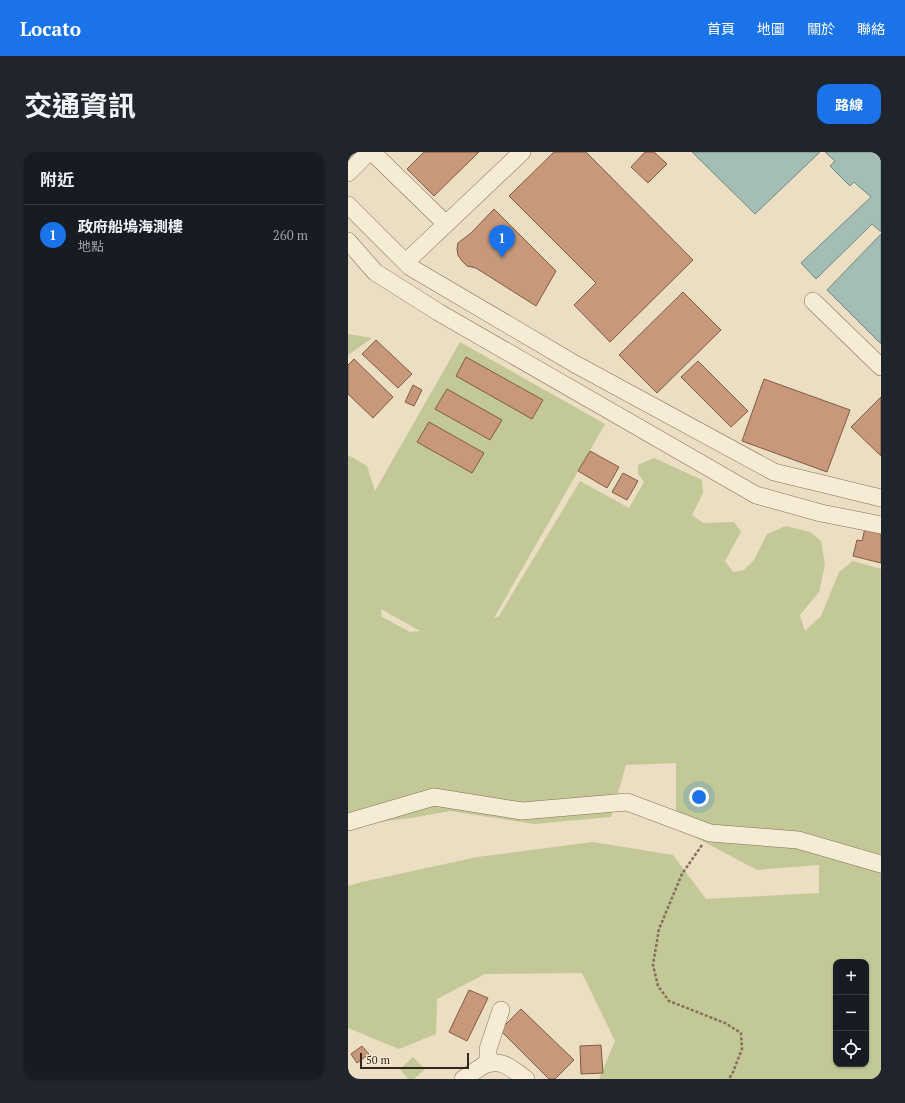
<!DOCTYPE html>
<html lang="zh-TW">
<head>
<meta charset="utf-8">
<style>
  body { margin:0; font-family:"PT Serif","Noto Sans TC",serif; background:#20242c; color:#f1f3f6 }
  .controls { position:absolute; right:12px; bottom:12px; display:grid; overflow:hidden; border-radius:8px; box-shadow:0 1px 3px #0004 }
  .controls button { width:36px; height:36px; display:grid; place-items:center; padding:0; border:0; border-bottom:1px solid #363941; background:#171b24; color:#f1f3f6; font:20px sans-serif }
  .scale { position:absolute; left:12px; bottom:10px; width:109px; box-sizing:border-box; padding-left:4px; border:2px solid #34281e; border-top:0; font-size:11px; line-height:14px; white-space:nowrap; color:#34281e; -webkit-text-stroke:3px #f3e8d1; paint-order:stroke }
  .you { position:absolute; left:351px; top:645px; width:14px; height:14px; margin:-10px; border:3px solid #fff; border-radius:50%; background:#1a73e8; box-shadow:0 0 0 6px #1a73e833 }
  .badge { display:grid; place-items:center; width:26px; height:26px; border-radius:50%; background:#1a73e8; color:#fff; font-size:13px; font-weight:700 }
  .pin { position:absolute; translate:-50% -33px; filter:drop-shadow(0 1px 2px #0008) }
  .pin::after { content:''; position:absolute; top:21px; width:14px; height:12px; background:inherit; clip-path:polygon(0 0,100% 0,50% 100%) }
  .list { margin:0; padding:0; list-style:none }
  h2 { display:flex; justify-content:space-between; align-items:center; height:52px; margin:0; padding:0 16px; font-size:17px }
  h2 small { font-size:13px; font-weight:400; color:#9ea1a6 }
  .list li { display:grid; grid-template-columns:26px 1fr auto; gap:12px; align-items:center; box-sizing:border-box; height:60px; padding:0 16px; border-top:1px solid #363941 }
  .list b { display:block; font-size:15px; white-space:nowrap }
  .list p { margin:0; font-size:13px; white-space:nowrap; color:#9ea1a6 }
  .list em { font-size:13px; font-style:normal; color:#9ea1a6 }
  .icon { flex:none; width:22px; height:22px; fill:none; stroke:currentColor; stroke-width:2; stroke-linecap:round; stroke-linejoin:round }
  .map { position:relative; flex:none; width:533px; height:927px; overflow:hidden; border-radius:12px }
  header { display:flex; align-items:center; gap:24px; box-sizing:border-box; height:56px; padding:0 20px; background:#1a73e8; color:#fff }
  header strong { font-size:19px }
  nav { display:flex; gap:22px; margin-inline-start:auto; font-size:14px }
  .intro { display:flex; align-items:center; justify-content:space-between; box-sizing:border-box; height:96px; padding:0 24px }
  h1 { margin:0; font-size:28px }
  .button { padding:10px 18px; border-radius:12px; background:#1a73e8; color:#fff; font-size:14px; font-weight:700 }
  main { display:flex; gap:24px; padding:0 24px }
  aside { flex:1; background:#171b24; border-radius:12px; box-shadow:0 1px 3px #0004 }
  .map>svg:first-child { display:block }
</style>
</head>
<body>
<header>
<strong>Locato</strong>
<nav><a>首頁</a><a>地圖</a><a>關於</a><a>聯絡</a></nav>
</header>
<div class="intro"><h1>交通資訊</h1><a class="button">路線</a></div>
<main>
<aside>
<h2>附近<small></small></h2>
<ul class="list">
<li><span class="badge">1</span><div><b>政府船塢海測樓</b><p>地點</p></div><em>260 m</em></li>
</ul>
</aside>
<div class="map">
<svg width="533" height="927" viewBox="0 0 533 927">
  <rect width="100%" height="100%" fill="#ebdec2"/>
  <!-- green -->
  <path fill="#c3c897" fill-rule="evenodd" d="M0 182 24 186 0 203Z
    M112 190 257 272 146 466 151 464 232 329 281 356 296 330 290 322V313L306 306 354 328 355 341 344 363 355 371 386 370 393 380 377 409 385 420 396 418 406 408 419 382 438 374 462 380 473 389 477 413 471 440 452 463 457 479 473 464 491 420 505 409 533 417V927H251L267 889 234 821 137 822 89 847 88 882 51 897 0 876V734L14 730 129 705 245 690 325 703 358 747 471 741V713L409 718 328 675V611L278 613 263 665 186 672 102 659 63 666 0 674V303L19 314 27 339ZM33 457 72 479 62 480 34 465ZM488 810H518V912H488Z
    M65 905 77 917 66 927H60L52 917Z"/>
  <!-- water -->
  <path fill="#a4beb6" stroke="#6c8b83" d="M344 0H472L407 62Z
    M477 0H533V80L524 72 468 127 453 111 523 45 506 30 502 34 482 14 487 9Z
    M533 82V192L479 138Z"/>
  <!-- building -->
  <path fill="#c7997a" stroke="#815a42" d="M76 0H131L86 44 59 17Z
    M206 0H238L345 108 262 190 226 153 248 131 161 44Z
    M297 0H306L319 12 300 31 283 15Z
    M146 57 208 119 188 154 128 116 119 114 114 109 110 103 109 97 110 91 123 81Z
    M335 140 373 178 309 241 271 203Z
    M28 188 64 222 50 236 14 202Z
    M118 205 195 248 184 267 108 224Z
    M6 207 45 245 25 266 0 242V213Z
    M350 209 400 259 383 275 333 225Z
    M416 227 502 258 479 320 394 289Z
    M65 233 74 238 66 254 57 250Z
    M99 237 154 268 142 288 87 257Z
    M533 245V304L503 275Z
    M81 270 136 301 124 321 69 290Z
    M242 299 271 315 259 336 230 319Z
    M275 321 290 329 279 348 264 340Z
    M517 376 533 380V411L505 404 509 388 514 389Z
    M121 838 140 846 119 889 101 880Z
    M173 857 226 908 207 927H201L152 878Z
    M253 893 255 921 233 922 232 894Z
    M14 894 21 902 9 911 3 902Z"/>
  <g fill="none" stroke-linecap="round" stroke-linejoin="round">
    <defs>
      <path id="minor" d="M24 0 98 72
        M0 21 21 0
        M0 53 62 115 227 212 426 320 533 346
        M0 89 27 120 90 160 408 343 473 361 533 373
        M58 110 174 0
        M465 149 533 215
        M0 670 86 645 174 659 279 650 362 681 450 688 533 712
        M140 911V897L153 858
        M115 927 136 913C154 906 164 917 178 927"/>
    </defs>
    <!-- minor casing -->
    <use href="#minor" stroke="#836f5a" stroke-width="18"/>
    <!-- path -->
    <path stroke="#836f5a" stroke-width="2.5" stroke-dasharray="3 2" stroke-linecap="butt" d="M354 693 334 722 311 777 305 813 310 834 321 849 377 871 393 881 394 897 385 920 381 927"/>
    <!-- minor -->
    <use href="#minor" stroke="#f6ecd5" stroke-width="17"/>
  </g>
</svg>
<div class="controls">
<button>+</button>
<button>−</button>
<button><svg class="icon" aria-label="locate" viewBox="0 0 24 24"><circle cx="12" cy="12" r="6"/><path d="M12 2v4M12 18v4M2 12h4M18 12h4"/></svg></button>
</div>
<div class="scale">50 m</div>
<div class="you"></div>
<div class="pin badge" style="left:154px;top:106px">1</div>
</div>
</main>
</body>
</html>
